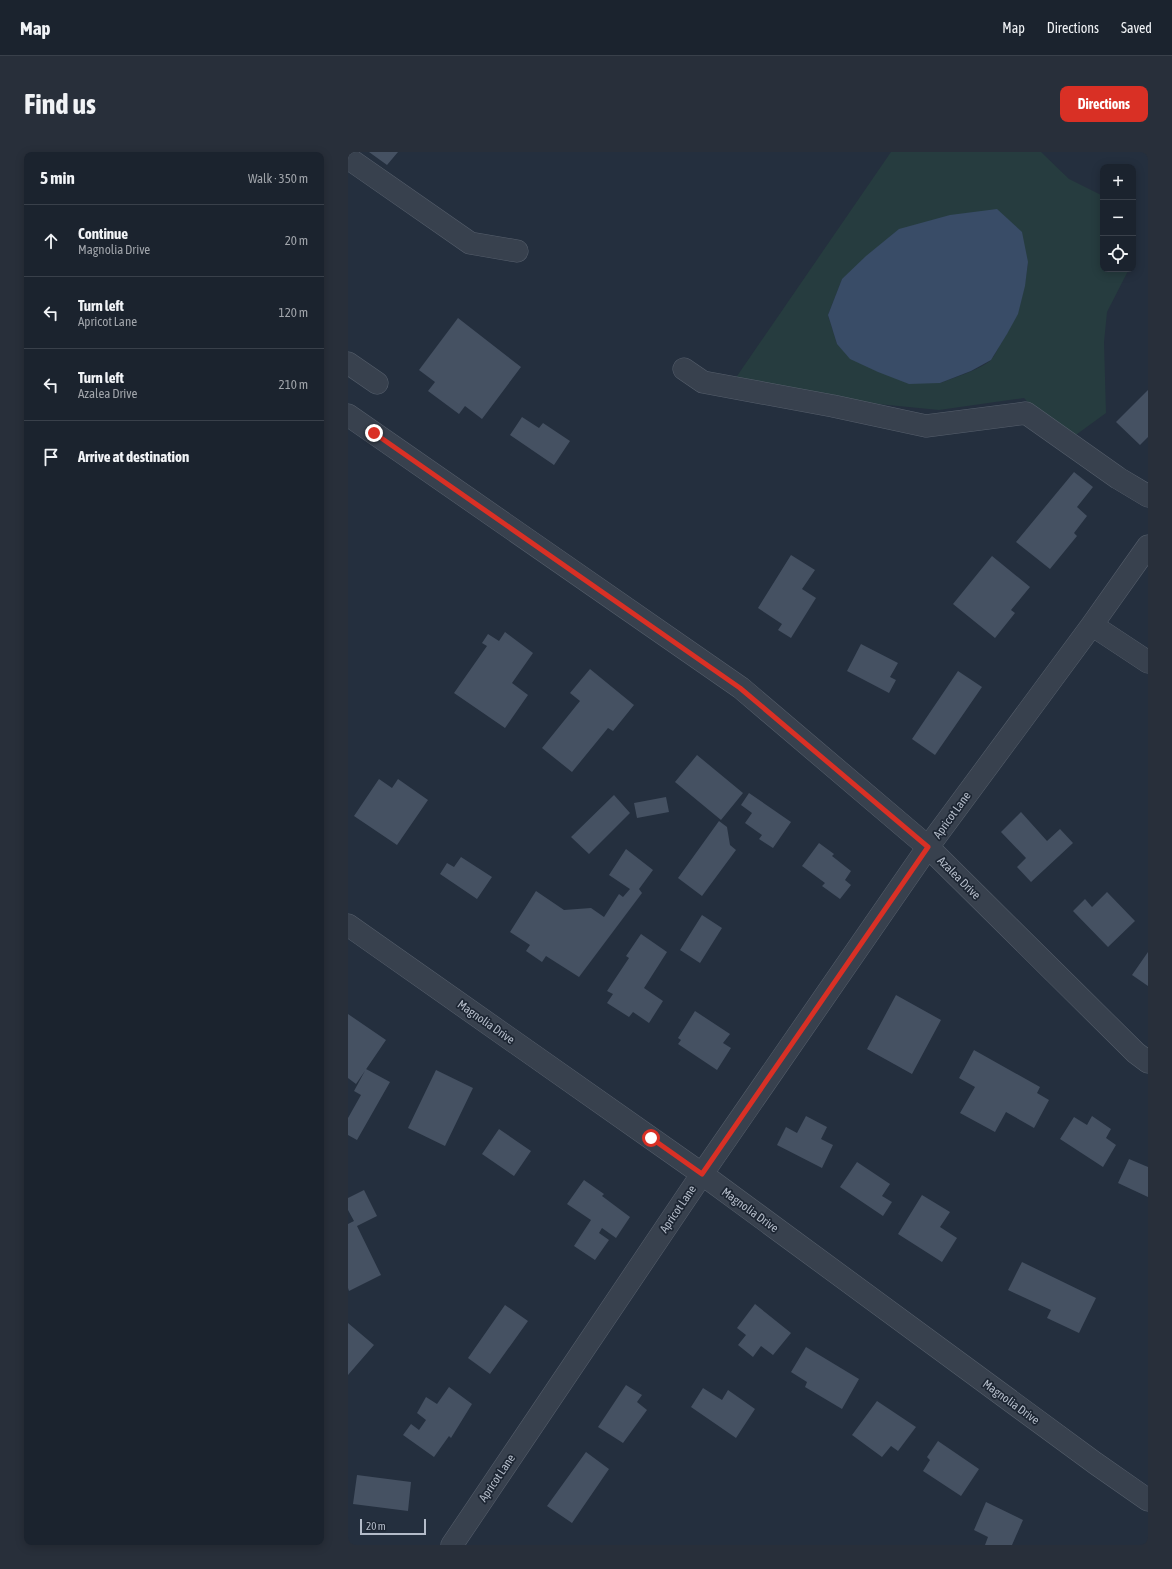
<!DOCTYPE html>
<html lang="en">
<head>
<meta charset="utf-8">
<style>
  body { margin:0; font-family:"Asap Condensed",sans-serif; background:#282f3a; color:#f1f3f6 }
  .controls { position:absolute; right:12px; top:12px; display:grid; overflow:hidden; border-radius:8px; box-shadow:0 2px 10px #0003 }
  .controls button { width:36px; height:36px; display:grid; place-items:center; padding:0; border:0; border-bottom:1px solid #39404a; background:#1b232e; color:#f1f3f6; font:20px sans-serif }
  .scale { position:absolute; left:12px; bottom:10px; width:66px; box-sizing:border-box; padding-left:4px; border:2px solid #b4bcc9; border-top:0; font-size:11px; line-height:14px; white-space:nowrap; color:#b4bcc9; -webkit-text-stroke:3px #1d2633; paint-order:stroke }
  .stop { position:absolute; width:12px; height:12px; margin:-9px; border:3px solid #d93025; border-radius:50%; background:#fff }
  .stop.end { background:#d93025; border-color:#fff; box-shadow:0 1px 4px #0008 }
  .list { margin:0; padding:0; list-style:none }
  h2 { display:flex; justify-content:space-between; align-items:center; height:52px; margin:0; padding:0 16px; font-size:17px }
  h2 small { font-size:13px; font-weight:400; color:#a0a4aa }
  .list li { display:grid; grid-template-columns:26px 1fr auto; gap:12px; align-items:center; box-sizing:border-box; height:72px; padding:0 16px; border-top:1px solid #39404a }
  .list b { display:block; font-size:15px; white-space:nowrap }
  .list p { margin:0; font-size:13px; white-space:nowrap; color:#a0a4aa }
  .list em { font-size:13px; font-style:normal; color:#a0a4aa }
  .icon { flex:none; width:22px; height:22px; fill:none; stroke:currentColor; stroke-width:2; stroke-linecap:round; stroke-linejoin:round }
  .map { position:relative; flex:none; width:800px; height:1393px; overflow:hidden; border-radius:8px }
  header { display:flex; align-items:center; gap:24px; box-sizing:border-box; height:56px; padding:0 20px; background:#1b232e; border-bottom:1px solid #39404a }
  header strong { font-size:19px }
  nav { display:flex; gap:22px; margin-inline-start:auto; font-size:14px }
  .intro { display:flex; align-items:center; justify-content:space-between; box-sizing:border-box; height:96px; padding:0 24px }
  h1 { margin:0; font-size:28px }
  .button { padding:10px 18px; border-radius:8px; background:#d93025; color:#fff; font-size:14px; font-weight:700 }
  main { display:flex; gap:24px; padding:0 24px }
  aside { flex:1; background:#1b232e; border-radius:8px; box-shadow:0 2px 10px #0003 }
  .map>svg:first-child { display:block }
</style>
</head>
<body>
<header>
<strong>Map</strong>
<nav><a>Map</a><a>Directions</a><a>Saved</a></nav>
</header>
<div class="intro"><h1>Find us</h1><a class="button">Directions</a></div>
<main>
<aside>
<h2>5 min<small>Walk · 350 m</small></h2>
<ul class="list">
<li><svg class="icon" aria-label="ahead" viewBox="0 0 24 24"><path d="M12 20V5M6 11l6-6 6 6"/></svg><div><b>Continue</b><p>Magnolia Drive</p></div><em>20 m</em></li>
<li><svg class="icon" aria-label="left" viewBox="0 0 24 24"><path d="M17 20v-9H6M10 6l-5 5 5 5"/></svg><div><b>Turn left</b><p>Apricot Lane</p></div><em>120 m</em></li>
<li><svg class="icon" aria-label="left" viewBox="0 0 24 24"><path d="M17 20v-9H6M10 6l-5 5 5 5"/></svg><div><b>Turn left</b><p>Azalea Drive</p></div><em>210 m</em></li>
<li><svg class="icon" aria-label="arrive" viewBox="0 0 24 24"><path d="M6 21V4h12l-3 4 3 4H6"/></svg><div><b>Arrive at destination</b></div></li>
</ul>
</aside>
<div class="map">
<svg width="800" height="1393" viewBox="0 0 800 1393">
  <rect width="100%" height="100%" fill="#242f3e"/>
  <!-- green -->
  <path fill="#263c3f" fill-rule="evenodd" d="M543 0H693L721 27 755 44V117H781L759 160 756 190 758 261 725 285 687 258 676 246 591 258 530 252 387 227ZM680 110C676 143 670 164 652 193 649 198 646 205 642 209 629 219 607 225 592 231L489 192 480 163 494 127Z"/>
  <!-- water -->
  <path fill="#394c67" d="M649 57 674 80 680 110 677 134 670 162 659 182 643 208 623 219 592 231 561 232 530 220 502 207 489 192 480 163 494 127 518 104 551 77 602 63Z"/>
  <!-- building -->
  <path fill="#455162" d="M21 0H50L39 13Z
    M110 166 173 215 134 267 117 254 111 262 80 239 87 230 71 218Z
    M800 238V285L792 293 768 270Z
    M174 265 191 276 195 271 222 289 206 313 162 283Z
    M726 320 745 335 729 355 739 364 726 381 729 384 702 417 668 390Z
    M443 403 467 418 454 437 468 446 443 486 430 478 434 472 410 456Z
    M644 404 682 435 663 458 667 461 647 486 605 452Z
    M157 480 185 501 164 531 180 543 157 576 106 541 139 494 134 491 140 482 151 489Z
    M513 492 550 511 542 525 548 528 541 541 499 519Z
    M242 517 286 553 265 579 260 576 224 620 194 596 232 549 222 541Z
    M610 519 634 535 587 603 564 587Z
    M349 603 395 641 373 668 327 630Z
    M31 627 44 636 50 627 80 648 49 693 6 664Z
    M401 641 443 670 425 696 411 687 414 683 397 671 404 661 393 653Z
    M266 643 282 661 241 702 223 685Z
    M318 645 321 660 289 666 286 651Z
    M673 660 699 689 712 677 725 691 683 730 669 715 678 706 653 680Z
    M371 669 379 675 382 693 388 698 354 744 330 726Z
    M471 691 486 702 484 704 503 719 497 728 503 733 492 747 474 734 477 731 454 714Z
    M278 697 305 718 291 737 294 741 231 825 198 804 194 810 178 799 182 793 162 780 188 739 216 758 243 756 256 765 271 742 275 745 282 737 261 723Z
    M113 705 144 725 129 747 92 722 99 711 106 715Z
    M759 740 787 769 760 795 725 759 737 747 744 755Z
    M354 763 374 776 352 811 332 798Z
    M293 782 319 800 296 836 315 849 301 871 285 860 281 865 259 851 265 842 259 839 281 806 278 804Z
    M800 800V834L784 823Z
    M548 843 593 868 564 922 519 897Z
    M347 859 382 882 375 891 383 896 369 918 330 892 333 888 330 886Z
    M0 862 38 888 8 932 0 926Z
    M626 898 692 935 689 941 701 948 686 976 658 960 647 980 612 961 627 935 611 926Z
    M18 917 42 930 9 988 0 983V966L13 943 6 939Z
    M88 918 125 936 97 994 60 976Z
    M458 964 479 975 473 987 485 993 474 1016 429 993 438 975 449 981Z
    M744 964 763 977 758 986 768 993 755 1015 712 987 726 965 739 973Z
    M151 977 183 999 166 1024 134 1002Z
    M781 1007 800 1015V1045L770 1031Z
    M509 1010 542 1032 534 1044 544 1050 535 1064 492 1035Z
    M236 1028 256 1042 254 1044 282 1065 268 1086 254 1076 251 1081 261 1088 247 1108 226 1094 243 1068 219 1052Z
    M16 1038 29 1064 9 1074 33 1123 1 1139 0 1136V1072L6 1069 0 1058V1046Z
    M574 1043 602 1060 592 1075 609 1086 594 1110 550 1082Z
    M674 1110 748 1146 731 1181 699 1166 703 1158 660 1138Z
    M407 1152 443 1181 425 1203 413 1194 405 1205 390 1193 398 1183 389 1176Z
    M157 1153 180 1169 142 1222 120 1206Z
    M0 1171 26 1193 0 1223Z
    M458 1195 511 1227 494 1257 457 1235 459 1230 443 1220Z
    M278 1233 294 1243 289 1250 299 1258 275 1291 250 1275Z
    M101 1235 124 1252 103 1286 101 1284 86 1305 55 1283 63 1272 71 1278 78 1268 69 1261 78 1245 89 1252Z
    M355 1236 374 1248 380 1238 407 1257 388 1286 343 1255Z
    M529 1249 568 1275 550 1299 543 1294 534 1305 504 1283Z
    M590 1289 631 1317 613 1344 575 1319 582 1308 579 1305Z
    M238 1300 261 1317 224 1371 199 1354Z
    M9 1323 63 1330 60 1359 5 1352Z
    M638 1350 675 1368 664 1393H637L640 1385 626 1378Z"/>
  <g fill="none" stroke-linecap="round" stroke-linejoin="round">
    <defs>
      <path id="minor" d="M0 6 122 91 169 99
        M0 211 29 231
        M336 217 355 230 485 254 578 274 678 261 770 326 800 344
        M0 263 393 536 580 695 788 901 800 910
        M744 473 800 510
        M0 773 354 1022 747 1311 800 1348
        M104 1393 354 1022 580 695 744 473 800 394"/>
    </defs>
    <!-- minor casing -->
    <use href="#minor" stroke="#565f6c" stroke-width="23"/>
    <!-- minor -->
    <use href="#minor" stroke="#38414e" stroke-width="22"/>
  </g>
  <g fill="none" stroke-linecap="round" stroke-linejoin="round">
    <!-- route -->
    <path stroke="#d93025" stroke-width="5" d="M26 281 392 536 580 695 354 1022 303 986"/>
  </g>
  <g text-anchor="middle" stroke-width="3.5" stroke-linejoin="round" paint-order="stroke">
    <!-- street labels -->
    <g font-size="12" fill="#b4bcc9" stroke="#1d2633">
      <text transform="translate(604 663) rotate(-54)" y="4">Apricot Lane</text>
      <text transform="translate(611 726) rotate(45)" y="4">Azalea Drive</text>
      <text transform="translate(138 870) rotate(35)" y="4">Magnolia Drive</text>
      <text transform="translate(330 1057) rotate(-56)" y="4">Apricot Lane</text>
      <text transform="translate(402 1058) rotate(36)" y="4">Magnolia Drive</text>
      <text transform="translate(663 1250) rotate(36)" y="4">Magnolia Drive</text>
      <text transform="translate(149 1326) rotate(-56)" y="4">Apricot Lane</text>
    </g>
  </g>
</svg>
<div class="controls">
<button>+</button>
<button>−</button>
<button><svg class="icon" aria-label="locate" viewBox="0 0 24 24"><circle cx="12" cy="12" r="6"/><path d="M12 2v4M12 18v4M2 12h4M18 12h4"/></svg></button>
</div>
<div class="scale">20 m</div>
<div class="stop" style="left:303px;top:986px"></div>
<div class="stop end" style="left:26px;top:281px"></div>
</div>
</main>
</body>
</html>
